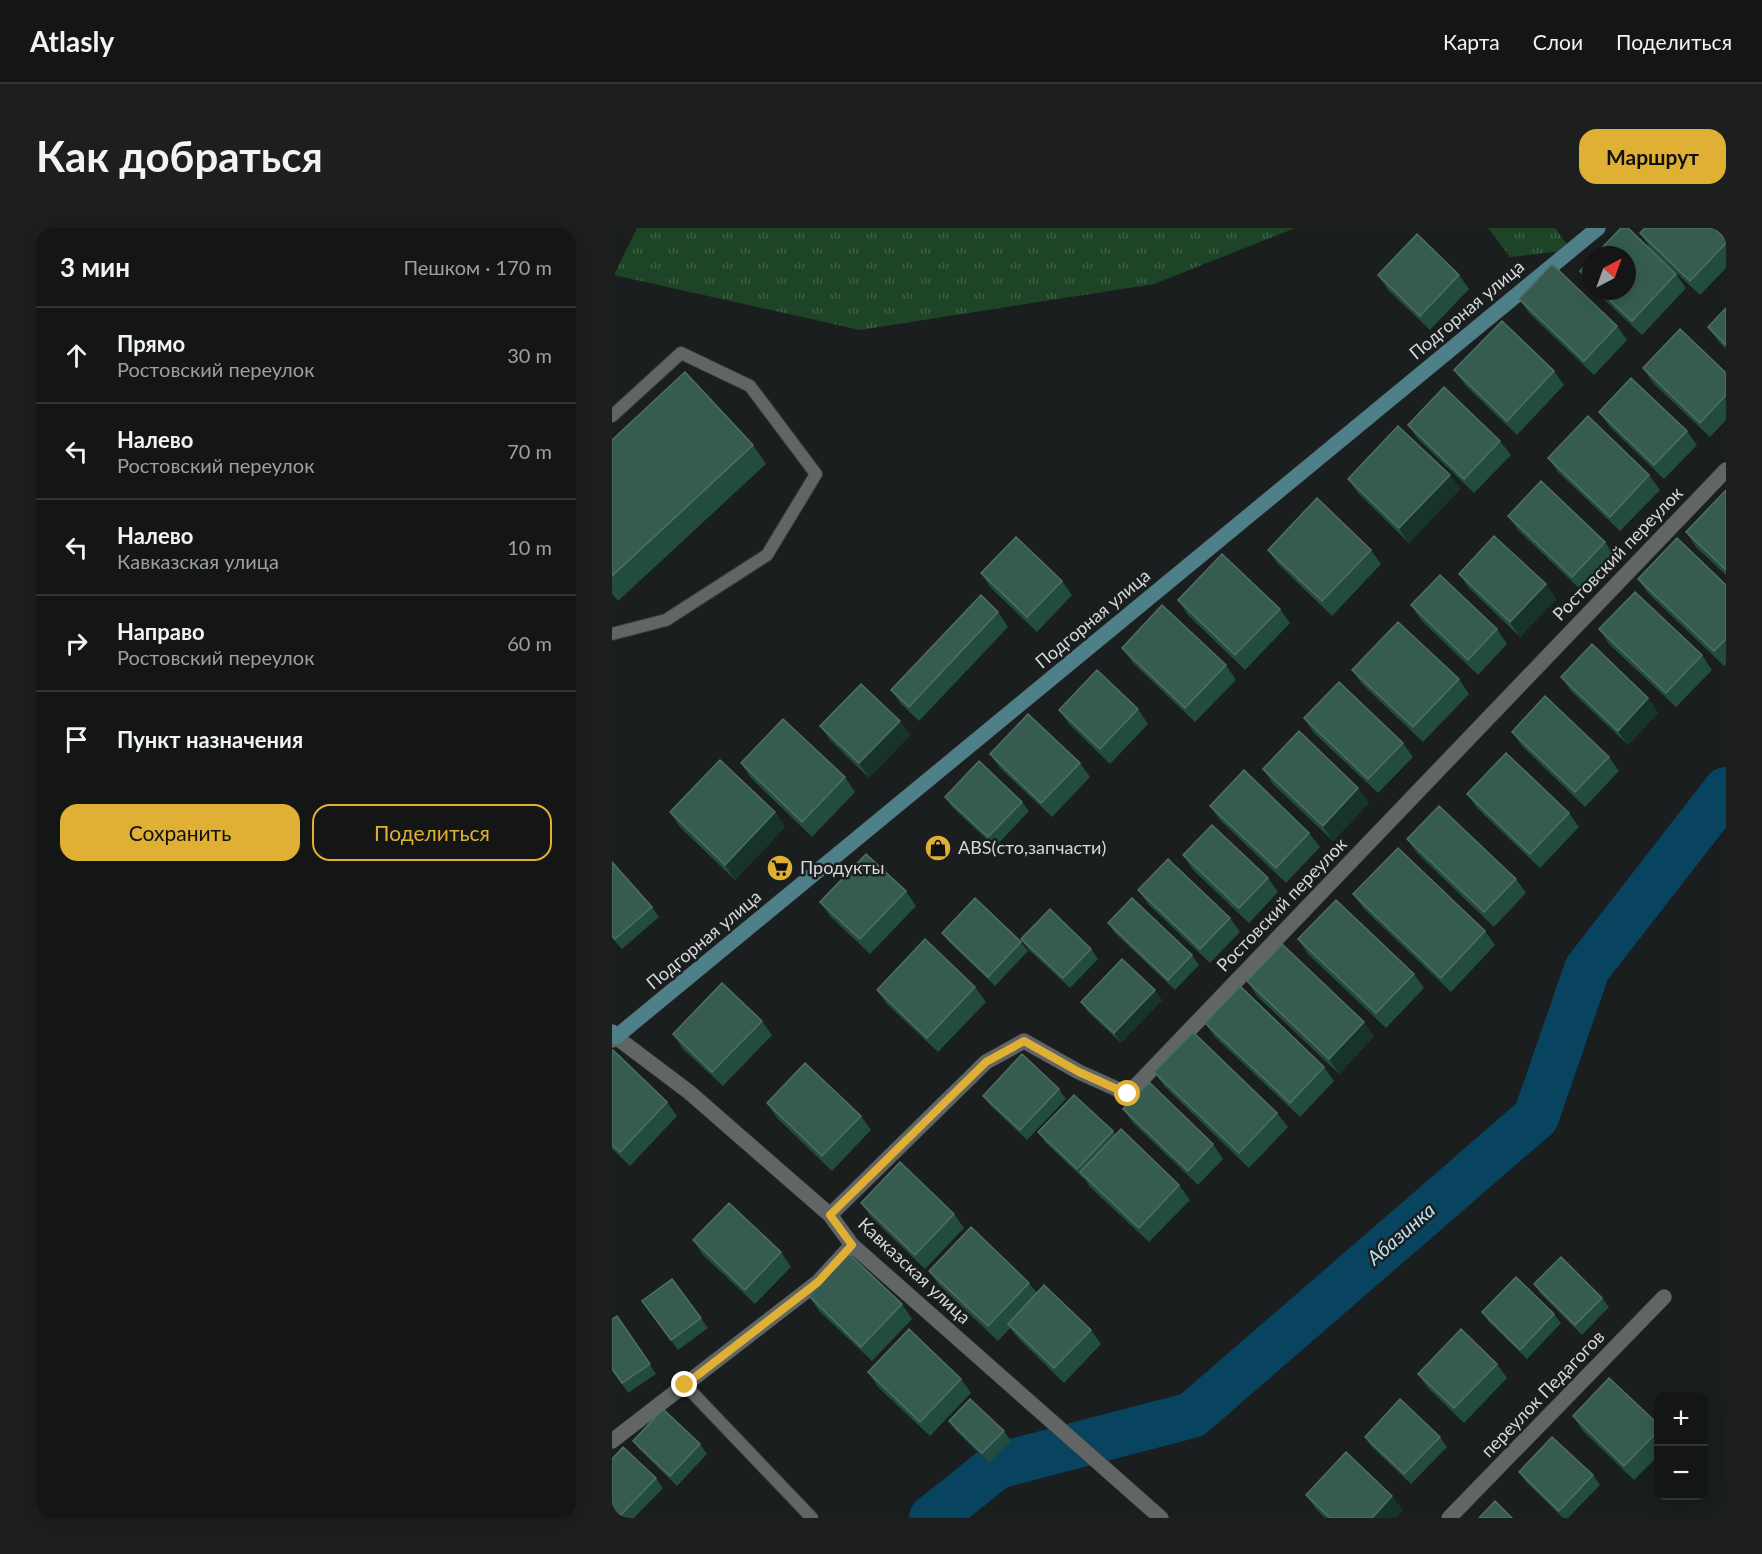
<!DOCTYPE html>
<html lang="ru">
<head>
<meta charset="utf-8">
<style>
  body { margin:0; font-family:Lato,sans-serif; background:#1d1f1f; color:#f1f3f6 }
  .controls { position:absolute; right:18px; bottom:18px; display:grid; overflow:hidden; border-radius:12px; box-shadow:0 3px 15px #0003 }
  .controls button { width:54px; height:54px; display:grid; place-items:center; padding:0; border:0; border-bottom:2px solid #333535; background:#141616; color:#f1f3f6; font:30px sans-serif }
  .compass { position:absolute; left:970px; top:18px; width:54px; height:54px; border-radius:50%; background:#141616; box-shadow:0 3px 15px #0003; rotate:41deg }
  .stop { position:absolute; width:18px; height:18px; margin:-14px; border:4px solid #e0b034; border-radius:50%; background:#fff }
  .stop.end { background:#e0b034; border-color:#fff; box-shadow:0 2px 6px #0008 }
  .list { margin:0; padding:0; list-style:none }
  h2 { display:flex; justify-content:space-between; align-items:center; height:78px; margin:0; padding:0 24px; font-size:26px }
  h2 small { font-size:20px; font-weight:400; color:#9d9fa1 }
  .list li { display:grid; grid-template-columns:39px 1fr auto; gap:18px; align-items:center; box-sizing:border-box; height:96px; padding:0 24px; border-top:2px solid #333535 }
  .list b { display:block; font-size:22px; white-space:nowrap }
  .list p { margin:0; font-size:20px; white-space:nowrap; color:#9d9fa1 }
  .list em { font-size:20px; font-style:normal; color:#9d9fa1 }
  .actions { display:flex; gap:12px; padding:18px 24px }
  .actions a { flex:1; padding:14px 0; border:2px solid #e0b034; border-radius:18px; text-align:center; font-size:21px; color:#e0b034 }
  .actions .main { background:#e0b034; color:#111 }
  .icon { flex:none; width:33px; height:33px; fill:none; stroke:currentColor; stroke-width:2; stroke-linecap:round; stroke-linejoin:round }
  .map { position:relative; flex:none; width:1114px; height:1290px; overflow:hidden; border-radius:18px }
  header { display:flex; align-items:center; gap:36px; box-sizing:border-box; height:84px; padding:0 30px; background:#141616; border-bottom:2px solid #333535 }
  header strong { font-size:28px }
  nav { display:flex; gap:33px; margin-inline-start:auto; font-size:21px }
  .intro { display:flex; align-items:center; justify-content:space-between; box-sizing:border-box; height:144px; padding:0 36px }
  h1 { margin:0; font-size:42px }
  .button { padding:15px 27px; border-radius:18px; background:#e0b034; color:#111; font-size:21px; font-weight:700 }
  main { display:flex; gap:36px; padding:0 36px }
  aside { flex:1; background:#141616; border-radius:18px; box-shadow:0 3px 15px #0003 }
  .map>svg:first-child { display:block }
</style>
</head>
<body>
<header>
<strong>Atlasly</strong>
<nav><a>Карта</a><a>Слои</a><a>Поделиться</a></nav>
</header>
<div class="intro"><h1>Как добраться</h1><a class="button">Маршрут</a></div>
<main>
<aside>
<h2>3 мин<small>Пешком · 170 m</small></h2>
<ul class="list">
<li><svg class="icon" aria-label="ahead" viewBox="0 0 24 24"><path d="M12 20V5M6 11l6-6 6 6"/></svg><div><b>Прямо</b><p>Ростовский переулок</p></div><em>30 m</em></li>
<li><svg class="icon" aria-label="left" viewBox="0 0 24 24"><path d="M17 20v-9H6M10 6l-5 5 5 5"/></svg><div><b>Налево</b><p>Ростовский переулок</p></div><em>70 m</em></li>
<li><svg class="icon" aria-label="left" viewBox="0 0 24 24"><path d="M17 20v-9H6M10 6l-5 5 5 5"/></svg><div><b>Налево</b><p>Кавказская улица</p></div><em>10 m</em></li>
<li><svg class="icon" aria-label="right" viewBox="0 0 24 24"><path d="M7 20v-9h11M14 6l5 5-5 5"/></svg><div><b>Направо</b><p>Ростовский переулок</p></div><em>60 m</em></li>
<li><svg class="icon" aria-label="arrive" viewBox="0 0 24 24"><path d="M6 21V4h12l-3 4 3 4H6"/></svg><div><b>Пункт назначения</b></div></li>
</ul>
<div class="actions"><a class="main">Сохранить</a><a>Поделиться</a></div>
</aside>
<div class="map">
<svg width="1114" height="1290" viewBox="0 0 1114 1290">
  <defs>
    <pattern id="park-tufts" width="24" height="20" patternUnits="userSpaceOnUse" patternTransform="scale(1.5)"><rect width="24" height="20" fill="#1e4427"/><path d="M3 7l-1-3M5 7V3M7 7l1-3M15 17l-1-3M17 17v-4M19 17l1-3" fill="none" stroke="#3e5e46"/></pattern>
  </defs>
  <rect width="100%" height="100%" fill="#1a1e1e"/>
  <!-- park -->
  <path fill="url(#park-tufts)" d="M25 0H683L542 56 248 102 2 47Z
    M876 0H943L959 22 898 29Z"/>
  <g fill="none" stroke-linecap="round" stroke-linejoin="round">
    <!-- river -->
    <path stroke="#08445f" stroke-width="46" d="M320 1290 385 1238 580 1187 924 889 975 741 1114 562"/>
    <defs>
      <path id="service" d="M0 188 69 125 138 158 204 246 155 327 54 392 0 406
        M73 1157 200 1290"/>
      <path id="minor" d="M0 812 4 809 77 864 218 987 240 1017 549 1290
        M218 987 374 834 412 813 467 844 516 866 1114 242
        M0 1213 206 1054 240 1017
        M837 1290 1052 1069"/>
      <path id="secondary" d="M0 804 4 809 986 0"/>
    </defs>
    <!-- service casing -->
    <use href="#service" stroke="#383a3a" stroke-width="14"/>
    <!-- minor casing -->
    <use href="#minor" stroke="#383a3a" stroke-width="16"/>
    <!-- secondary casing -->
    <use href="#secondary" stroke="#383a3a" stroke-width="16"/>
    <!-- service -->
    <use href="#service" stroke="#616565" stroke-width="12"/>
    <!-- minor -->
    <use href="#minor" stroke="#616565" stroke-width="15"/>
    <!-- secondary -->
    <use href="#secondary" stroke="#4d8088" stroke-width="15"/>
  </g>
  <!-- wall -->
  <path fill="#224c40" d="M1028 5 1114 11V40L1088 67 1038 20Z
    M979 31V59L968 43Z
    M1064 46 1074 60 1030 107 983 63H1015Z
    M766 47H847L857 61 818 102 776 62Z
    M907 71 1005 98 1015 112 982 147 917 85Z
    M1114 80V121L1106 113 1096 99Z
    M1031 140 1114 145V192L1098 209 1041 155Z
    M842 142 942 143 952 157 905 207 853 157Z
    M987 184 1075 203 1085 217 1052 251 998 199Z
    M796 197 888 213 899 227 862 265 806 211Z
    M0 212 141 217 154 236 6 373 0 366Z
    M936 230 1037 247 1048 262 1008 303 946 244Z
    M838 247 848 261 797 315 746 265 736 251Z
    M1114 262V347L1084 319 1074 304Z
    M896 288 993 314 1003 329 970 363 906 302Z
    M656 322H759L769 336 720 388 666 336Z
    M369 345 450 353 460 367 425 404 379 360Z
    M847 346 934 356 944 371 908 409 857 360Z
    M1026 351 1114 357V436L1112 438 1036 365Z
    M566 372 668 381 678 395 633 442 576 387Z
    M799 377 885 401 895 416 866 447 809 392Z
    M386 384 396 399 307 493 289 476 279 462Z
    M987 401 1090 427 1100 442 1064 479 997 416Z
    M510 420 614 437 624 452 583 494 520 434Z
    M740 442 847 451 857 466 811 514 750 456Z
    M949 449 1036 470 1046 485 1016 517 959 463Z
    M526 481 536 496 498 536 457 496 447 482Z
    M692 490 791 515 801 529 766 565 702 505Z
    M288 493 298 507 257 550 218 512 208 498Z
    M900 504 997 529 1007 543 973 579 910 518Z
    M378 526 468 535 478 549 440 589 388 540Z
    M129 535 233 549 243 564 200 609 139 550Z
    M651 541 746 560 757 575 721 613 661 556Z
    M855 566 957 585 967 599 928 640 865 580Z
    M333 569 410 574 417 583 383 619 340 579Z
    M598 578 697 605 708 619 674 655 608 592Z
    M58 584H163L173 599 123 652 68 599Z
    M795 611 904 651 914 665 882 699 805 625Z
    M571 627 656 650 666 664 637 695 581 642Z
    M0 634 40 679 47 689 10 721 0 710Z
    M526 662 618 690 628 704 598 735 536 676Z
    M294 663 304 678 258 726 218 688 208 674Z
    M741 666 873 703 883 717 839 764 752 681Z
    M496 695 580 727 587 737 563 762 503 705Z
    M330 705 409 714 416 723 383 758 337 714Z
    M409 711 479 721 486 731 458 760 416 721Z
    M686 711 802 746 812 760 774 800 696 726Z
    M635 753 762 808 727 846 645 768Z
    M363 759 374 774 326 824 275 776 265 762Z
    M550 772 509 815 476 784 469 774Z
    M150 793 160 807 111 858 71 821 61 806Z
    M593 795 712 839 722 853 688 889 603 809Z
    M0 823 55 874 65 888 18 938 0 921Z
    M542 844 665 885 676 899 637 940 552 858Z
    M447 861 454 871 415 912 378 877 371 868Z
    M155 875 249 888 259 902 220 943 165 890Z
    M511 881 601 916 611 931 586 957 521 895Z
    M501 903 504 907 567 957 578 972 537 1014 478 959 472 950V951L433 914 426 904Z
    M249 975 342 986 352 1000 313 1041 259 989Z
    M81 1012 169 1024 179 1039 143 1076 91 1027Z
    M317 1043 417 1055 425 1065 479 1102 489 1116 452 1155 406 1110 398 1100 386 1113 327 1057Z
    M60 1051 96 1100 66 1122 30 1073Z
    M922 1056 990 1070 997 1079 970 1107 929 1066Z
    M197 1068 290 1076 300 1091 260 1133 207 1083Z
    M870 1084 942 1086 949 1095 915 1131 877 1094Z
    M5 1088 44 1146 16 1165 0 1141Z
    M885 1136 895 1150 852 1195 816 1160 806 1146Z
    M256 1144 349 1151 359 1165 318 1208 266 1159Z
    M961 1188 1047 1197V1227L1022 1252 971 1203Z
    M337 1193 392 1203 399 1213 377 1235 344 1203Z
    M753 1209H828L835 1219 799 1256 759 1218Z
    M21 1213 88 1216 95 1226 65 1258 28 1222Z
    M907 1244 981 1247 988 1257 956 1290H951L914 1254Z
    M44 1250 51 1260 22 1290H0Z
    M694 1267 791 1282 783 1290H713L704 1281Z"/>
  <!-- shaded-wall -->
  <path fill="#17342c" d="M838 247 848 261 797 315 787 300Z
    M934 356 944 371 908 409 898 394Z
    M1036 470 1046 485 1016 517 1006 503Z
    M288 493 298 507 257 550 247 535Z
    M746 560 757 575 721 613 711 598Z
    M163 584 173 599 123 652 113 637Z
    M543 762 550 772 509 815 502 805Z
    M752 794 762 808 727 846 717 831Z
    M780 1268 791 1282 783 1290H760Z"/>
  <!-- building -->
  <path fill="#365c51" stroke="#4f6f66" stroke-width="1.5" d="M1009 0H1016L1064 46 1020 93 988 63H1015V27H983Z
    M1033 0H1102L1114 11V15L1078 53 1028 5Z
    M805 6 847 47 808 88 766 47Z
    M979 31V54L968 43Z
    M940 36 1005 98 972 133 907 71Z
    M1114 80V117L1096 99Z
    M890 93 942 143 895 193 842 142Z
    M1068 101 1114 145V167L1088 195 1031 140Z
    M73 144 141 217 0 348V212Z
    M1019 150 1075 203 1042 237 987 184Z
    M832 159 888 213 852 251 796 197Z
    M976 188 1037 247 998 289 936 230Z
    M786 198 838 247 787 300 736 251Z
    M929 253 993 314 960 349 896 288Z
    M1114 262V342L1074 304Z
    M705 270 759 322 710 373 656 322Z
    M882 308 934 356 898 394 847 346Z
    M404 309 450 353 415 389 369 345Z
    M1065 310 1114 357V411L1102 423 1026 351Z
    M610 326 668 381 623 427 566 372Z
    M828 347 885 401 856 432 799 377Z
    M1023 364 1090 427 1054 465 987 401Z
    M369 367 386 384 297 479 279 462Z
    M550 377 614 437 573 480 510 420Z
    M786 394 847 451 801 499 740 442Z
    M980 416 1036 470 1006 503 949 449Z
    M485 442 526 481 488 521 447 482Z
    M727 454 791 515 756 551 692 490Z
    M249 456 288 493 247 535 208 498Z
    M933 468 997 529 963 564 900 504Z
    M416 486 468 535 429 575 378 526Z
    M171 491 233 549 190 594 129 535Z
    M687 503 746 560 711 598 651 541Z
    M894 525 957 585 918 626 855 566Z
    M108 532 163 584 113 637 58 584Z
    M367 533 410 574 376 609 333 569Z
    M632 542 697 605 664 640 598 578Z
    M827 578 904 651 872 684 795 611Z
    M600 597 656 650 627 680 571 627Z
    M786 620 873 703 829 750 741 666Z
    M254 626 294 663 248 711 208 674Z
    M556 631 618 690 588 721 526 662Z
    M0 634 40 679 3 711 0 708Z
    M363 670 409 714 376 749 330 705Z
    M520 670 580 727 556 752 496 695Z
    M724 672 802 746 764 785 686 711Z
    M438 681 479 721 451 750 409 711Z
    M313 711 363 759 315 810 265 762Z
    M670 716 752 794 717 831 635 753Z
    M510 731 543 762 502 805 469 774Z
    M110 755 150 793 100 844 61 806Z
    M628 758 712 839 678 875 593 795Z
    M581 804 665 885 627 925 542 844Z
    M1 822 55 874 8 924 0 917V823Z
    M410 826 447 861 408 902 371 868Z
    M193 835 249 888 210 928 155 875Z
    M537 854 601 916 576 943 511 881Z
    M462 867 501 903 465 941 426 904Z
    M509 901 567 957 527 1000 468 944Z
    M288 934 342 986 303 1027 249 975Z
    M117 975 169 1024 133 1062 81 1012Z
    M359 999 417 1055 376 1098 317 1043Z
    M237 1026 290 1076 249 1119 197 1068Z
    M949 1029 990 1070 963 1097 922 1056Z
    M904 1049 942 1086 908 1122 870 1084Z
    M60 1051 89 1090 59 1112 30 1073Z
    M432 1057 479 1102 442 1140 396 1096Z
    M5 1088 38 1136 10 1155 0 1141V1091Z
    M297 1101 349 1151 308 1194 256 1144Z
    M849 1101 885 1136 842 1180 806 1146Z
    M997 1150 1047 1197V1202L1012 1238 961 1188Z
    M358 1171 392 1203 370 1225 337 1193Z
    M788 1171 828 1209 792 1246 753 1209Z
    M51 1181 88 1216 58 1248 21 1213Z
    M940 1209 981 1247 947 1283 907 1244Z
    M11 1219 44 1250 6 1290H0V1231Z
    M734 1224 780 1268 760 1290H718L694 1267Z
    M883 1273 900 1290H867Z"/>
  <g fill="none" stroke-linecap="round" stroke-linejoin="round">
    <!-- route -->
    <path stroke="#e0b034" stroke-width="8" d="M73 1157 206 1054 240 1017 218 987 374 834 412 813 467 844 516 866"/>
  </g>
  <!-- icons -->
  <defs>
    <symbol id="shop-disc" viewBox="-11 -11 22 22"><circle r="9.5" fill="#e0b034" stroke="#1a1e1e"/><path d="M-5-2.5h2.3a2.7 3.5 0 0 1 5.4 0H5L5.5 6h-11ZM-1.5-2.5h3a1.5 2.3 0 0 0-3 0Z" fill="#111"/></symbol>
    <symbol id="supermarket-disc" viewBox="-11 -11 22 22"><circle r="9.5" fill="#e0b034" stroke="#1a1e1e"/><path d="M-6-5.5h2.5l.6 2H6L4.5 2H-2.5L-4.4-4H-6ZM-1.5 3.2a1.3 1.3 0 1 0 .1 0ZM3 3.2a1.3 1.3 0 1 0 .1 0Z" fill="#111"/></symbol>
  </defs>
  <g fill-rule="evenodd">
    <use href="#shop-disc" x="311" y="605" width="30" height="30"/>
    <use href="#supermarket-disc" x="153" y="625" width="30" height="30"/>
  </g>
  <g text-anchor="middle" stroke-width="5" stroke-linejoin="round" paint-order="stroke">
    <!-- street labels -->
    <g font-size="18" fill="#d5d8d8" stroke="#1a1e1e">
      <text transform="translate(855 82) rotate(-40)" y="6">Подгорная улица</text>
      <text transform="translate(1006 326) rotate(-46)" y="6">Ростовский переулок</text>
      <text transform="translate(481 391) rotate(-40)" y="6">Подгорная улица</text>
      <text transform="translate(670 677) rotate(-46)" y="6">Ростовский переулок</text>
      <text transform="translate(92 712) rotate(-40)" y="6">Подгорная улица</text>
      <text transform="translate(302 1043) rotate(43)" y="6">Кавказская улица</text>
      <text transform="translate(931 1166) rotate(-46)" y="6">переулок Педагогов</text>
    </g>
    <!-- poi labels -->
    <g font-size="18" fill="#d5d8d8" stroke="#1a1e1e" text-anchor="start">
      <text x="346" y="626">ABS(сто,запчасти)</text>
      <text x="188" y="646">Продукты</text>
    </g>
    <!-- water labels -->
    <g font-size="20" font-style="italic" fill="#bce0f6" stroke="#1a1e1e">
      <text transform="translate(789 1006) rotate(-41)" y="7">Абазинка</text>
    </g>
  </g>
</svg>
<div class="controls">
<button>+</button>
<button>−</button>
</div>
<svg class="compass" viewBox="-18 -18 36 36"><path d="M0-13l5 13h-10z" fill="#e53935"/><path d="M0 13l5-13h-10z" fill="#9d9fa1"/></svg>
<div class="stop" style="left:516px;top:866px"></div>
<div class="stop end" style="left:73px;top:1157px"></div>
</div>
</main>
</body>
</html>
